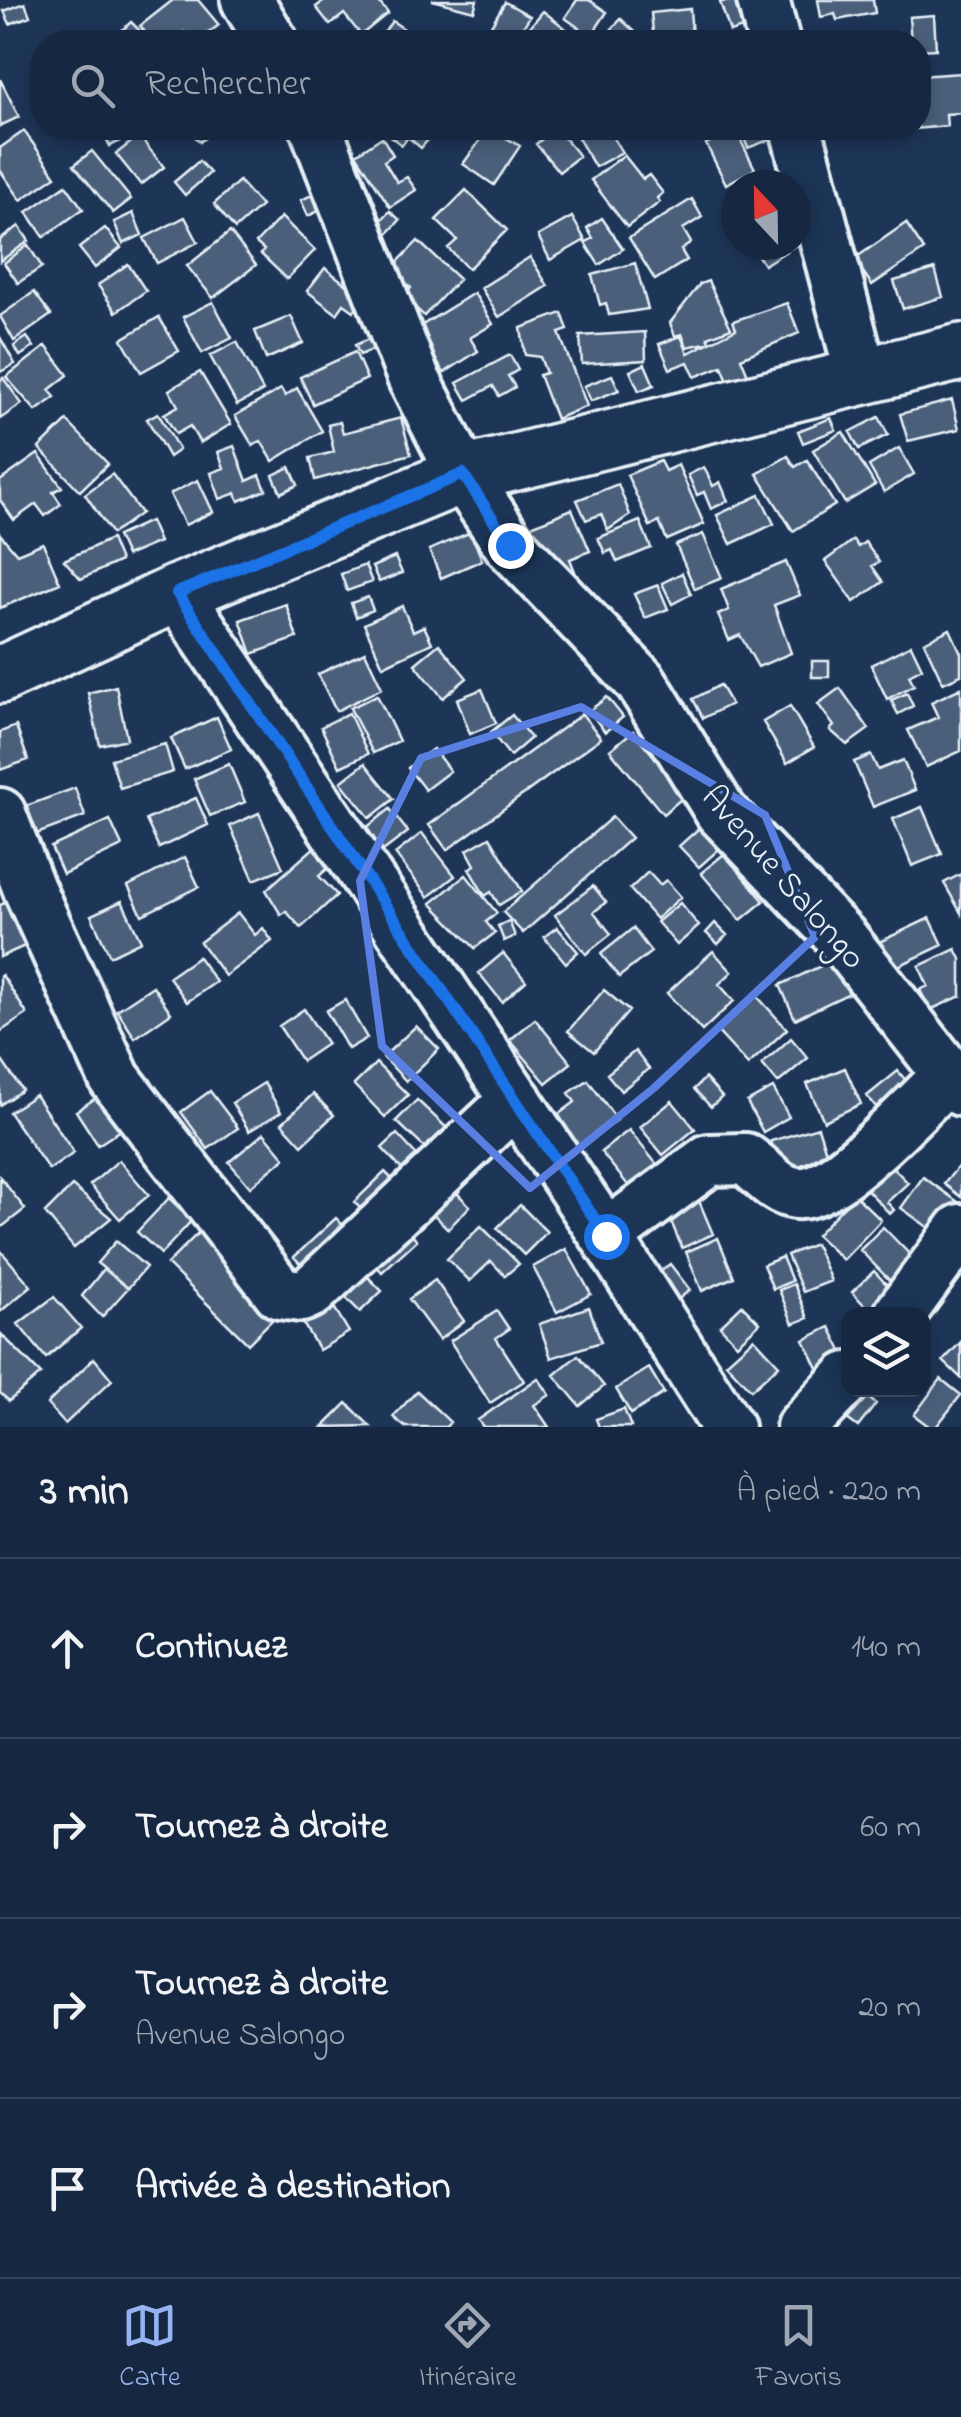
<!DOCTYPE html>
<html lang="fr">
<head>
<meta charset="utf-8">
<style>
  body { margin:0; font-family:"Indie Flower",sans-serif; background:#23344c; color:#f1f3f6 }
  .controls { position:absolute; right:30px; bottom:30px; display:grid; overflow:hidden; border-radius:20px; box-shadow:0 5px 15px #0003 }
  .controls button { width:90px; height:90px; display:grid; place-items:center; padding:0; border:0; border-bottom:2px solid #35445a; background:#162841; color:#f1f3f6; font:50px sans-serif }
  .compass { position:absolute; left:721px; top:170px; width:90px; height:90px; border-radius:50%; background:#162841; box-shadow:0 5px 15px #0003; rotate:338deg }
  .stop { position:absolute; width:30px; height:30px; margin:-22px; border:8px solid #1a73e8; border-radius:50%; background:#fff }
  .stop.end { background:#1a73e8; border-color:#fff; box-shadow:0 2px 10px #0008 }
  .list { margin:0; padding:0; list-style:none }
  h2 { display:flex; justify-content:space-between; align-items:center; height:130px; margin:0; padding:0 40px; font-size:42px }
  h2 small { font-size:32px; font-weight:400; color:#9ea6b1 }
  .list li { display:grid; grid-template-columns:65px 1fr auto; gap:30px; align-items:center; box-sizing:border-box; height:180px; padding:0 40px; border-top:2px solid #35445a }
  .list b { display:block; font-size:38px; white-space:nowrap }
  .list p { margin:0; font-size:32px; white-space:nowrap; color:#9ea6b1 }
  .list em { font-size:32px; font-style:normal; color:#9ea6b1 }
  .icon { flex:none; width:55px; height:55px; fill:none; stroke:currentColor; stroke-width:2; stroke-linecap:round; stroke-linejoin:round }
  .map { position:relative; flex:none; width:961px; height:1427px; overflow:hidden }
  .search { position:absolute; background:#162841; box-shadow:0 5px 15px #0003; left:30px; right:30px; top:30px; height:110px; display:flex; align-items:center; gap:25px; box-sizing:border-box; padding:0 35px; border-radius:40px; color:#9ea6b1; font-size:38px }
  .sheet { height:850px; background:#162841 }
  nav { display:flex; justify-content:space-around; align-items:center; box-sizing:border-box; height:140px; border-top:2px solid #35445a; background:#162841; font-size:28px; color:#9ea6b1 }
  nav a { display:grid; justify-items:center; gap:5px }
  nav .on { color:#95b2f1 }
  .map>svg:first-child { display:block }
</style>
</head>
<body>
<div class="map">
<svg width="961" height="1427" viewBox="0 0 961 1427">
  <rect width="100%" height="100%" fill="#1d3557"/>
  <filter id="ink" filterUnits="userSpaceOnUse"><feTurbulence type="fractalNoise" baseFrequency=".01" numOctaves="2"/><feDisplacementMap in="SourceGraphic" scale="20" xChannelSelector="R" yChannelSelector="G"/><feConvolveMatrix kernelMatrix="1 2 1 2 8 2 1 2 1" color-interpolation-filters="sRGB"/></filter>
  <g filter="url(#ink)">
    <!-- building -->
    <path fill="#495e7a" stroke="#e8f1f8" stroke-width="2.5" d="M173 0H198L219 25 196 42 184 32 171 42H153L140 26Z
      M325 0H377L388 13 361 35 344 14 330 25 316 7Z
      M432 0H477L474 11Z
      M577 0H589L607 12 591 36 565 18Z
      M744 0 752 25 730 32 720 2Z
      M818 0H873L875 13 837 20 835 14 821 17Z
      M505 2 530 16 514 42H489L483 39Z
      M25 3 30 16 10 24 4 11Z
      M690 9 692 37 654 41 651 13Z
      M543 11 583 42H535L524 34Z
      M934 15 936 49 918 50V42H911L909 17Z
      M621 19 644 40 642 42H600Z
      M392 21 424 42H377Z
      M131 22 144 35 136 42H109Z
      M961 73V113L946 114 947 126 914 129 918 128V76Z
      M0 79 19 117 0 126Z
      M100 128H147L110 146Z
      M187 128H216L200 142Z
      M386 128H438L421 148 408 137 402 145 383 131Z
      M489 128 520 146 494 185 463 164Z
      M556 128 579 156 559 172 536 144Z
      M579 128H607L622 152 595 167 574 131Z
      M740 128H782L785 134 748 148Z
      M735 129 755 169 726 184 706 144Z
      M24 131 56 176 21 200 0 170V148Z
      M139 136 164 167 141 185 116 154Z
      M382 137 393 155 384 161 397 182 407 177 416 190 390 207 356 154Z
      M92 151 131 199 113 213 74 165Z
      M624 155 643 179 649 175 663 193 657 198 660 202 627 227 591 180Z
      M199 161 210 173 185 195 174 182Z
      M239 181 261 206 235 229 214 204Z
      M66 185 83 209 44 237 27 212Z
      M466 190 507 230 468 269 448 248 457 240 436 220Z
      M314 194 321 210 308 216 301 200Z
      M692 199 702 217 683 229 691 243 681 250 687 260 655 280 629 238Z
      M390 211 400 220 379 243 369 233Z
      M133 213 142 235 123 244 114 222Z
      M185 217 198 242 157 263 144 238Z
      M281 217 315 250 287 279 261 254 264 250 256 243Z
      M572 217 585 240 550 260 538 236Z
      M602 218 623 249 599 265 585 243 593 238 587 228Z
      M906 223 924 250 872 285 854 259Z
      M19 226 29 241 0 261V240Z
      M105 228 121 248 95 268 79 248Z
      M230 232 256 265 213 298 187 266Z
      M418 241 459 279 424 316 404 297 411 288 391 269Z
      M28 245 42 267 18 283 4 263Z
      M751 245H796L764 265Z
      M530 257 548 286 499 317 481 288Z
      M635 263 648 309 609 315 606 303 600 305 592 275Z
      M128 264 146 291 116 312 98 285Z
      M325 268 364 298 354 311 344 304 337 314 307 291Z
      M935 269 943 297 903 309 894 281Z
      M708 281 731 328 708 337 710 342 687 347 682 334 675 336 670 323 700 284Z
      M34 292 51 315 14 341 0 316Z
      M474 293 493 324 470 338 478 351 444 373 416 329Z
      M213 302 232 338 202 353 183 317Z
      M787 303 799 333 741 358 748 375 729 383 722 366 695 377 688 362 670 369 659 344 681 336 688 353 736 329 733 321Z
      M562 313 568 330 559 333 587 406 556 419 539 375 546 373 540 357 525 355 521 328Z
      M291 316 303 343 266 359 255 331Z
      M159 317 179 351 141 372 122 339Z
      M645 332 646 360 582 364 580 336Z
      M0 337 15 364 0 372Z
      M27 337 34 347 20 356 14 346Z
      M371 338 375 349 360 355 355 345Z
      M237 342 263 391 237 405 210 356Z
      M46 346 68 375 49 390 55 397 36 411 6 377Z
      M355 352 367 379 313 404 300 377Z
      M510 355 518 370 508 376 515 387 499 396 493 386 467 400 457 383Z
      M645 364 654 385 639 391 630 371Z
      M200 372 231 424 200 443 190 426 176 434 164 414 178 406 169 390Z
      M612 375 619 390 591 401 584 386Z
      M3 378 22 404 0 419V381Z
      M297 388 322 431 273 461 261 441 253 446 235 416 281 389 285 396Z
      M952 400 959 429 908 441 900 414Z
      M158 413 179 450 169 457 147 419Z
      M879 417 888 435 859 449 850 432Z
      M401 418 411 454 315 480 310 458 334 452 328 425 340 422 343 433Z
      M831 418 836 430 803 443 798 431Z
      M67 421 108 464 80 491 39 448Z
      M843 432 875 485 845 503 813 450Z
      M234 446 247 481 260 475 266 490 239 501 236 493 220 499 211 473 224 468 218 452Z
      M899 448 914 474 884 492 869 466Z
      M38 454 62 487 53 492 61 504 45 516 36 504 14 520 0 500V481Z
      M788 456 795 467 807 460 835 505 793 531 757 474Z
      M660 461 665 471 678 465 704 524 667 540 659 522 650 526 627 475Z
      M290 467 298 485 281 493 273 475Z
      M704 467 713 486 720 482 728 501 711 509 704 492 697 495 688 475Z
      M112 474 141 513 112 534 85 494Z
      M198 480 213 512 185 525 170 494Z
      M618 484 630 515 608 530 601 514 586 520 577 500Z
      M760 495 774 524 731 544 717 515Z
      M572 509 590 551 570 559 578 579 560 586 547 569 529 527Z
      M150 521 159 542 126 556 117 536Z
      M640 521 651 548 617 562 612 550 605 553 598 538Z
      M471 532 482 560 441 578 429 550Z
      M0 534 17 554 43 543 60 583 0 608Z
      M703 534 722 578 695 589 676 545Z
      M111 539 120 561 81 579 64 560Z
      M853 540 858 547 865 542 879 562 872 566 883 582 854 602 825 561Z
      M395 557 402 573 379 582 372 567Z
      M786 562 800 595 774 605 791 653 758 667 740 635 729 640 718 615 729 610 721 589Z
      M365 565 372 582 347 591 341 574Z
      M682 573 691 594 672 604 662 583Z
      M658 585 668 609 645 618 634 594Z
      M368 597 373 610 356 617 351 603Z
      M286 604 297 638 252 654 240 620Z
      M402 606 413 631 424 626 432 643 383 666 364 624Z
      M950 629 961 653V675L943 683 924 642Z
      M439 644 467 678 443 698 415 664Z
      M911 645 922 668 909 675 914 685 887 699 871 665Z
      M365 652 382 688 336 711 318 674Z
      M812 661H829V677H812Z
      M720 685 731 704 703 718 693 699Z
      M116 686 127 739 100 745 88 693Z
      M840 688 869 729 847 745 830 730 834 726 818 704Z
      M961 688V751L926 767 908 730 938 717 931 702Z
      M482 689 496 723 470 734 457 699Z
      M907 693 913 706 898 714 891 700Z
      M377 695 399 741 373 753 350 708Z
      M607 697 623 717 605 732 589 711Z
      M790 706 814 747 787 763 763 722Z
      M349 713 368 754 340 767 321 727Z
      M582 714 601 738 447 850 429 825Z
      M512 715 531 738 510 756 491 732Z
      M217 717 231 749 185 769 171 738Z
      M16 726 28 760 0 770V732Z
      M633 731 686 795 663 814 610 750Z
      M165 744 173 772 120 788 111 759Z
      M433 749 450 771 425 790 408 768Z
      M871 755 878 770 903 760 915 790 873 807 854 762Z
      M365 763 394 799 370 818 341 782Z
      M229 764 245 802 210 816 194 779Z
      M75 788 85 816 26 838 15 810Z
      M196 798 208 825 159 848 146 820Z
      M922 807 942 854 912 866 893 819Z
      M390 809 408 832 383 851 366 828Z
      M259 813 283 868 254 880 230 826Z
      M612 817 631 838 523 933 503 912Z
      M110 820 122 846 63 874 51 847Z
      M707 821 726 843 699 867 679 846Z
      M422 833 455 876 428 897 395 854Z
      M490 837 522 891 499 905 491 892 485 896 469 869 475 865 467 850Z
      M318 844 334 863 319 876 337 895 301 928 286 911 281 915 266 890Z
      M724 854 764 901 741 920 701 873Z
      M185 857 199 887 142 915 128 886Z
      M648 872 660 885 666 880 681 897 656 919 630 889Z
      M961 874V913L944 883Z
      M466 875 497 913 486 922 495 933 475 948 431 903Z
      M593 886 606 902 594 912 611 934 586 954 555 915Z
      M17 897 36 941 0 957V905Z
      M122 901 141 941 110 956 91 915Z
      M680 903 699 926 677 945 657 922Z
      M238 913 255 935 263 928 272 941 225 976 200 942Z
      M930 918 943 945 892 969 879 942Z
      M509 921 515 936 504 941 498 926Z
      M715 923 727 935 718 944 706 933Z
      M557 927 578 952 566 963 544 937Z
      M633 928 651 952 619 977 601 954Z
      M956 949 961 959V996L930 1010 920 990 928 986 919 966Z
      M713 951 732 972 719 984 734 1001 702 1031 667 993Z
      M503 953 526 981 502 1002 479 973Z
      M198 957 216 982 187 1002 169 977Z
      M840 957 856 990 795 1019 780 985Z
      M2 975 27 1014 0 1032V976Z
      M153 986 171 1013 135 1038 117 1010Z
      M604 990 629 1011 594 1052 568 1031Z
      M755 994 787 1029 748 1065 716 1030Z
      M345 1000 367 1038 348 1049 326 1011Z
      M304 1009 327 1044 302 1061 279 1026Z
      M535 1019 571 1063 546 1083 510 1040Z
      M416 1026 439 1049 406 1081 383 1057Z
      M791 1038 808 1058 778 1083 762 1064Z
      M635 1051 649 1069 621 1091 607 1074Z
      M0 1058 22 1090 0 1105Z
      M376 1063 408 1095 385 1117 354 1085Z
      M845 1068 861 1104 824 1121 807 1084Z
      M898 1071 917 1094 886 1119 867 1096Z
      M705 1078 722 1097 711 1107 694 1089Z
      M588 1080 617 1120 577 1148 555 1117 575 1102 569 1093Z
      M264 1083 281 1112 249 1131 232 1103Z
      M773 1088 789 1117 763 1132 747 1102Z
      M210 1091 238 1128 208 1149 181 1112Z
      M102 1094 124 1128 98 1145 76 1111Z
      M313 1094 334 1115 302 1145 282 1123Z
      M35 1095 74 1153 49 1170 9 1112Z
      M417 1100 450 1131 429 1152 396 1121Z
      M672 1101 695 1129 663 1155 640 1127Z
      M818 1127 828 1158 781 1172 771 1141Z
      M629 1130 659 1167 632 1190 601 1152Z
      M264 1133 285 1158 250 1187 229 1162Z
      M397 1134 424 1163 409 1177 382 1148Z
      M883 1157 908 1183 887 1202 894 1210 890 1214 858 1180Z
      M119 1160 149 1195 120 1219 90 1185Z
      M961 1163V1197L944 1184Z
      M385 1172 406 1193 375 1223 354 1202Z
      M439 1175 470 1206 448 1229 417 1197Z
      M0 1177 25 1209 2 1227 0 1224Z
      M923 1177 961 1204 939 1235 901 1208Z
      M72 1186 111 1218 74 1248 45 1213Z
      M694 1189 713 1234 682 1248 663 1202Z
      M855 1195 881 1220 843 1260 816 1235Z
      M169 1198 192 1220 161 1254 137 1232Z
      M520 1205 547 1232 524 1255 497 1228Z
      M336 1218 358 1241 316 1280 294 1257Z
      M399 1220 417 1240 382 1272 363 1251Z
      M481 1226 519 1264 505 1276 491 1261 470 1281 447 1259Z
      M883 1227 920 1265 897 1288 860 1250Z
      M203 1228 284 1308 248 1344 167 1264Z
      M718 1238 734 1277 702 1291 686 1252Z
      M116 1241 146 1267 128 1288 97 1263Z
      M815 1244 831 1281 803 1292 787 1255Z
      M566 1249 591 1294 557 1312 533 1267Z
      M1 1251 31 1286 0 1312V1252Z
      M782 1257 792 1281 773 1289 763 1265Z
      M352 1261 382 1291 360 1312 331 1283Z
      M670 1264 690 1290 676 1301 655 1275Z
      M104 1269 128 1288 102 1317 82 1296Z
      M874 1271 900 1299 883 1314H873L852 1292Z
      M435 1280 464 1321 439 1340 409 1299Z
      M794 1284 808 1318 793 1324 779 1290Z
      M326 1294 349 1332 319 1350 296 1312Z
      M54 1297 81 1328 46 1358 18 1324Z
      M742 1305 760 1323 737 1344 720 1326Z
      M589 1307 601 1342 551 1358 539 1324Z
      M497 1311 509 1329 496 1338 524 1381 490 1403 450 1341Z
      M830 1327 848 1363 822 1376 804 1340Z
      M1 1334 41 1374 9 1401 0 1393Z
      M754 1338 779 1365 751 1390 726 1363Z
      M961 1342V1378L943 1361Z
      M578 1355 604 1386 580 1406 554 1375Z
      M94 1358 112 1380 65 1424 47 1404Z
      M649 1368 664 1393 631 1414 616 1389Z
      M538 1378 550 1395 534 1405 549 1427H483L478 1420Z
      M941 1379 961 1395 936 1427H930L914 1415Z
      M858 1390 876 1404 858 1427 832 1408Z
      M417 1391 450 1422 446 1427H405L393 1417Z
      M347 1403 370 1426 323 1427Z
      M624 1409 631 1427H599L596 1419Z"/>
    <g fill="none" stroke-linecap="round" stroke-linejoin="round">
      <defs>
        <path id="minor" d="M247 0 272 42
          M763 0 774 42
          M316 128 413 377 463 475 510 545 641 682 721 812 841 937 961 1090
          M796 128 861 374
          M177 593 606 1236 728 1427
          M0 814 29 889 115 1079 280 1293 301 1296 312 1291 516 1100
          M606 1236 709 1160 745 1159C762 1170 774 1190 796 1193 834 1198 918 1104 948 1076
          M900 1314 961 1230
          M802 1427 848 1378"/>
        <path id="major" d="M0 675 177 593 463 475 961 352"/>
      </defs>
      <!-- minor casing -->
      <use href="#minor" stroke="#e8f1f8" stroke-width="58"/>
      <!-- major casing -->
      <use href="#major" stroke="#e8f1f8" stroke-width="62"/>
      <!-- minor -->
      <use href="#minor" stroke="#1d3557" stroke-width="50"/>
      <!-- major -->
      <use href="#major" stroke="#1d3557" stroke-width="55"/>
    </g>
  </g>
  <g fill="none" stroke-linecap="round" stroke-linejoin="round" filter="url(#ink)">
    <!-- route -->
    <path stroke="#1a73e8" stroke-width="12" d="M510 545 463 474 177 593 606 1236"/>
  </g>
  <!-- marked area -->
  <path fill="none" stroke="#5a7fe2" stroke-width="8" stroke-linejoin="round" d="M581 707 765 815 815 937 654 1088 530 1188 382 1046 360 881 421 758Z"/>
  <g text-anchor="middle" stroke-width="8" stroke-linejoin="round" paint-order="stroke">
    <!-- street labels -->
    <g font-size="35" fill="#e8f1f8" stroke="#1d3557">
      <text transform="translate(785 876) rotate(49)" y="12">Avenue Salongo</text>
    </g>
  </g>
</svg>
<div class="controls">
<button><svg class="icon" aria-label="layers" viewBox="0 0 24 24"><path d="M12 4l9 5-9 5-9-5zM3 14l9 5 9-5"/></svg></button>
</div>
<svg class="compass" viewBox="-18 -18 36 36"><path d="M0-13l5 13h-10z" fill="#e53935"/><path d="M0 13l5-13h-10z" fill="#9ea6b1"/></svg>
<div class="stop" style="left:606px;top:1236px"></div>
<div class="stop end" style="left:510px;top:545px"></div>
<div class="search"><svg class="icon" aria-label="search" viewBox="0 0 24 24"><circle cx="10" cy="10" r="6"/><path d="M15 15l6 6"/></svg>Rechercher</div>
</div>
<section class="sheet">
<h2>3 min<small>À pied · 220 m</small></h2>
<ul class="list">
<li><svg class="icon" aria-label="ahead" viewBox="0 0 24 24"><path d="M12 20V5M6 11l6-6 6 6"/></svg><div><b>Continuez</b></div><em>140 m</em></li>
<li><svg class="icon" aria-label="right" viewBox="0 0 24 24"><path d="M7 20v-9h11M14 6l5 5-5 5"/></svg><div><b>Tournez à droite</b></div><em>60 m</em></li>
<li><svg class="icon" aria-label="right" viewBox="0 0 24 24"><path d="M7 20v-9h11M14 6l5 5-5 5"/></svg><div><b>Tournez à droite</b><p>Avenue Salongo</p></div><em>20 m</em></li>
<li><svg class="icon" aria-label="arrive" viewBox="0 0 24 24"><path d="M6 21V4h12l-3 4 3 4H6"/></svg><div><b>Arrivée à destination</b></div></li>
</ul>
</section>
<nav>
<a class="on"><svg class="icon" aria-label="map" viewBox="0 0 24 24"><path d="M3 6l6-2 6 2 6-2v14l-6 2-6-2-6 2zM9 4v14M15 6v14"/></svg>Carte</a>
<a><svg class="icon" aria-label="directions" viewBox="0 0 24 24"><path d="M12 3l9 9-9 9-9-9zM9 14v-3h6M13 9l2 2-2 2"/></svg>Itinéraire</a>
<a><svg class="icon" aria-label="saved" viewBox="0 0 24 24"><path d="M7 4h10v16l-5-4-5 4z"/></svg>Favoris</a>
</nav>
</body>
</html>
